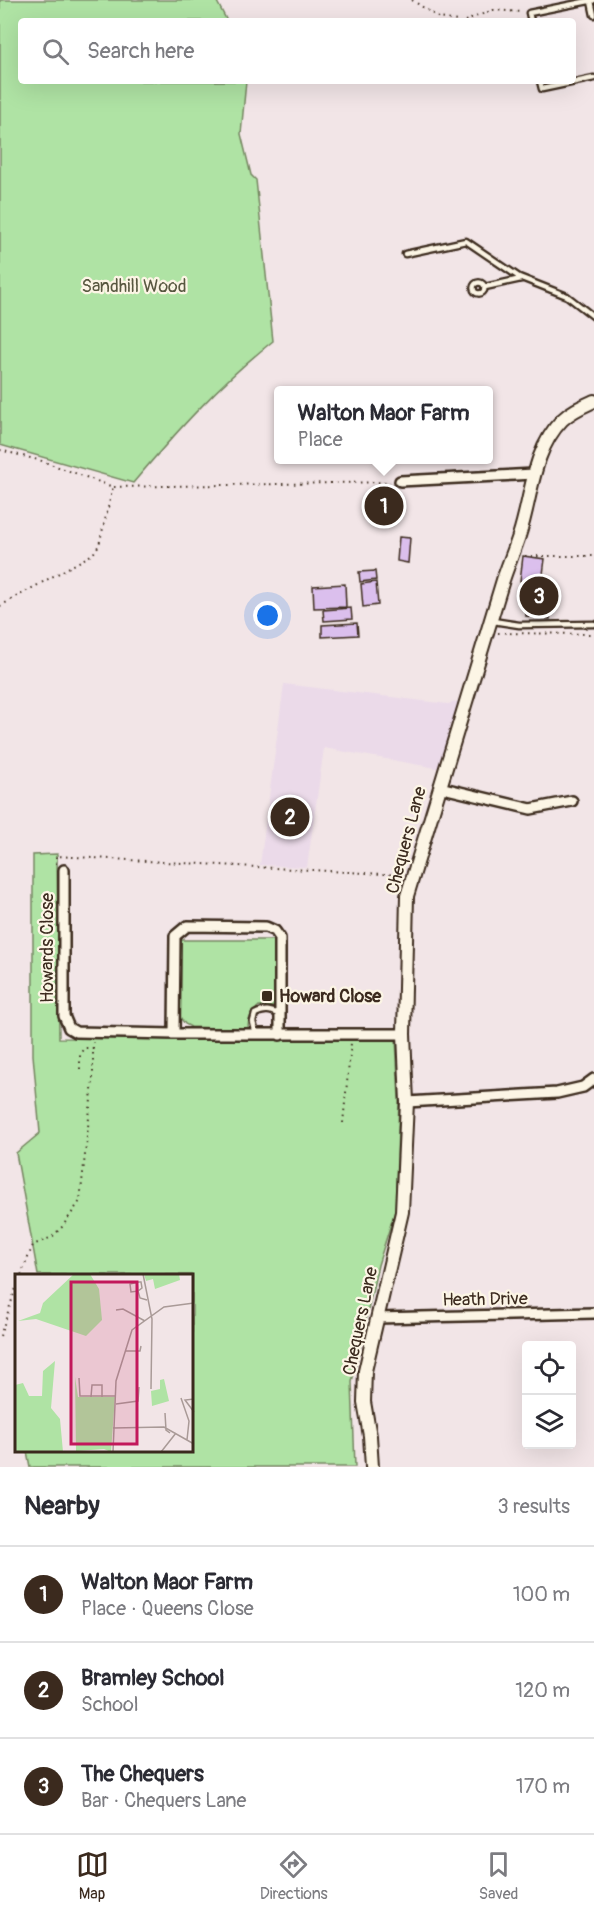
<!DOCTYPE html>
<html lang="en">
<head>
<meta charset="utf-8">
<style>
  body { margin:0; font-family:Pangolin,sans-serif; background:#f7f7f7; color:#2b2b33 }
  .controls { position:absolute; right:18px; bottom:18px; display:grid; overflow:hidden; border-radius:6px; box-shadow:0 6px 24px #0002 }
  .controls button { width:54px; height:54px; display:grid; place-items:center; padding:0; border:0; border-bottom:2px solid #e1e1e2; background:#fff; color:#2b2b33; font:30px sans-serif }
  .you { position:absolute; left:268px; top:616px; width:21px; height:21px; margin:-15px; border:4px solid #fff; border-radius:50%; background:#1a73e8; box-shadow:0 0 0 9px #1a73e833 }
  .badge { display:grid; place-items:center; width:39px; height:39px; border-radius:50%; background:#3b2a1e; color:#fff; font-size:20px; font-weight:700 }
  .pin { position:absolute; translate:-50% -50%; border:3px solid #fff; box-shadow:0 2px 6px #0006 }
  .popup { position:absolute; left:274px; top:386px; width:219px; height:78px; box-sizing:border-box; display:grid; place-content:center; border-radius:6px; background:#fff; filter:drop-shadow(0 2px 4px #0005); font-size:20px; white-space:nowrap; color:#7c7c81 }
  .popup b { font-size:22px; color:#2b2b33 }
  .popup::after { content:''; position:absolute; left:50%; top:100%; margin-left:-12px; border:12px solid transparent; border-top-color:#fff }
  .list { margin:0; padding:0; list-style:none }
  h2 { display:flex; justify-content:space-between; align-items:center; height:78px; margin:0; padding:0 24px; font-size:26px }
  h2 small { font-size:20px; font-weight:400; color:#7c7c81 }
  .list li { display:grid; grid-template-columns:39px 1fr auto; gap:18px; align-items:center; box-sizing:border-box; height:96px; padding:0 24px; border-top:2px solid #e1e1e2 }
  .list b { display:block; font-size:22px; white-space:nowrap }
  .list p { margin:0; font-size:20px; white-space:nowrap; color:#7c7c81 }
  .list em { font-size:20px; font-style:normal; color:#7c7c81 }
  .icon { flex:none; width:33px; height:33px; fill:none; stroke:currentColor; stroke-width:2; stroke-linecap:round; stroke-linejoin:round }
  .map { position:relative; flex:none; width:594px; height:1467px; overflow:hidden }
  .search { position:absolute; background:#fff; box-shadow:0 6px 24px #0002; left:18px; right:18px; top:18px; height:66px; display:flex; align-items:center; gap:15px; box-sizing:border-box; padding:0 21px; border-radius:6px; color:#7c7c81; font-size:22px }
  .sheet { height:366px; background:#fff }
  nav { display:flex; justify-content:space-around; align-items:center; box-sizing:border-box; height:84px; border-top:2px solid #e1e1e2; background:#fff; font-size:16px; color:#7c7c81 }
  nav a { display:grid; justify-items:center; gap:3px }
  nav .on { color:#3b2a1e }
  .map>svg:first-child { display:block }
</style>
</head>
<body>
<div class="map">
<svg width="594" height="1467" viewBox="0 0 594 1467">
  <rect width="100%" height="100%" fill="#f2e5e7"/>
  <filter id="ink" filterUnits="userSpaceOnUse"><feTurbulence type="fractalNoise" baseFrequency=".0167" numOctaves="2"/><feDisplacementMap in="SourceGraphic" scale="12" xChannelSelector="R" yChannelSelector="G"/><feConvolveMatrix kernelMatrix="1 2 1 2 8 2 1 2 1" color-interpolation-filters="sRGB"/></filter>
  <g filter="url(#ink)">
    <!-- built -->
    <path fill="#ebdae9" d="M284 684 448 704 463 700 442 769 324 748 307 867 260 865Z"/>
    <!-- green -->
    <path fill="#afe3a4" stroke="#758661" stroke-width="1.5" d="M0 0H216L227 21H21V81H246L241 134 251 175 256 180 273 341C220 383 176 432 133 483L0 445Z
      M57 854 59 1038 396 1039 399 1100 395 1211 378 1265 352 1382 355 1467H30L27 1451 192 1450V1275H38L16 1153 40 1133 33 1055V855Z
      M180 940H275L276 1007 259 1006C251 1013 248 1018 248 1029L191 1027 185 1024 179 1016Z"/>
    <!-- building -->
    <path fill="#dbbfed" stroke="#3b2a1e" stroke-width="1.5" d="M377 487 389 488 388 499 393 500 392 513 386 512 385 522 373 521Z
      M399 537 410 538 408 563 397 561Z
      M523 556 545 559 542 582 554 583 550 619 526 616V612L523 610 526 582 520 581Z
      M375 571 376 580 360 582 359 572Z
      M376 582 378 605 363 607 361 584Z
      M345 584 346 607 314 608 313 586Z
      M351 608 352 619 324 621 323 610Z
      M357 623 358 635 322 637V625Z"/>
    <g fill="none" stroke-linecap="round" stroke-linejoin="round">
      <defs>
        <path id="service" d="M591 1 594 15
          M531 21 529 13 594 0
          M540 81 542 89 594 78
          M405 254 466 241 519 277 567 296 594 317
          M473.5 288a5.5 5.5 0 1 1 11 0a5.5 5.5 0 1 1-11 0Z
          M485 287 521 279
          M493 621 519 625 594 624
          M256 1034 253 1022 255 1014C265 1009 270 1010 280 1015"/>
        <path id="minor" d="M400 481 534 474
          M439 787 531 809 572 801
          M64 870V1016L69 1028 76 1032 174 1034H404
          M174 1034 175 936 187 926 266 927 275 931 280 938V1035
          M407 1102 557 1093 583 1087 594 1079
          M377 1318 594 1313"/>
        <path id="secondary" d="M372 1467 370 1436 364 1402 365 1371 402 1212 407 1102 404 1034 407 896 503 580C508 565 514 551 519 536 532 497 532 451 562 420 571 411 583 406 594 401"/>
      </defs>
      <!-- service casing -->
      <use href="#service" stroke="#3b2a1e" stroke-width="9"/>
      <!-- minor casing -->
      <use href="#minor" stroke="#3b2a1e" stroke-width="14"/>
      <!-- secondary casing -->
      <use href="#secondary" stroke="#3b2a1e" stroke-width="16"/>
      <!-- path -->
      <path stroke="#3b2a1e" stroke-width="2" stroke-dasharray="1.5 4.5" stroke-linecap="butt" d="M412 0 439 18 458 21
        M465 21 493 10 521 12
        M0 450 42 461 113 487 390 482
        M525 556H594
        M0 606 93 554 99 545 113 487
        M498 633 594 634
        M56 864V856L402 875
        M80 1069V1054L84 1048H93
        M343 1123 351 1043
        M21 1275 33 1245 52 1237 62 1227 80 1201 93 1081V1042
        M0 1336 16 1288"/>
      <!-- service -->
      <use href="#service" stroke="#fcf5e5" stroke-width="4.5"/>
      <!-- minor -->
      <use href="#minor" stroke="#fcf5e5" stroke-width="9"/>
      <!-- secondary -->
      <use href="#secondary" stroke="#fcf5e5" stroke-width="12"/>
    </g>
  </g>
  <!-- markers -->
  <rect fill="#3b2a1e" stroke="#fcf5e5" stroke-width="2" x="261" y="990" width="12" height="12" rx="3"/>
  <g text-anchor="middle" stroke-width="4.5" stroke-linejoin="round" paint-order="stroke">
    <!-- park labels -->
    <g font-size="18" fill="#585840" stroke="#fcf5e5">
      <text x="134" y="292">Sandhill Wood</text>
    </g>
    <!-- street labels -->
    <g font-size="18" fill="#3b2a1e" stroke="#fcf5e5">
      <text transform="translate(406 840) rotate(-75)" y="6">Chequers Lane</text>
      <text transform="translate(47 948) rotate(-90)" y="6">Howards Close</text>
      <text transform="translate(485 1299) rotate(-1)" y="6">Heath Drive</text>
      <text transform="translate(360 1321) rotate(-78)" y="6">Chequers Lane</text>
    </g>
    <!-- poi labels -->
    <g font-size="18" font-weight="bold" fill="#3b2a1e" stroke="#fcf5e5" text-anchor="start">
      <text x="279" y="1002">Howard Close</text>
    </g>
  </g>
  <!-- overview -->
  <g transform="translate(15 1274)">
    <rect width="178" height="178" fill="#f2e5e7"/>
    <path d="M59 0H75L84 15 87 46 71 62 21 45 3 47 25 39 28 29ZM129 0H164L165 6 140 15 138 5 131 7ZM40 87 36 134 45 145 48 178H0V111L8 109 14 122H27L28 97ZM60 103 63 123H100L96 178 89 175 49 178 61 177ZM149 105 154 127 137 132 136 117 145 115V106Z" fill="#afe3a4"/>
    <path fill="none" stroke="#a99a97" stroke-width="1.5" d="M128 0 137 45 136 115M122 8 123 17 127 14 126 8H124L119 9 115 10 116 18 123 17 125 24 132 26M101 36 108 35 130 47M111 77H125L126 72M64 104 65 122H101M76 123 77 111H87V123M166 124 174 147 172 166M179 125 170 126 179 138M101 130 123 127 124 113M150 139 151 156 155 159M98 154 149 153 179 170M98 178 101 107 117 56 149 33 179 29M146 178 161 159"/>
    <path fill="#c2185b" fill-opacity="0.15" stroke="#c2185b" stroke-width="3" d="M56 8H122V170H56Z"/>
    <rect width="178" height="178" fill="none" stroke="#3b2a1e" stroke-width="3"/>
  </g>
</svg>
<div class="controls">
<button><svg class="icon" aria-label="locate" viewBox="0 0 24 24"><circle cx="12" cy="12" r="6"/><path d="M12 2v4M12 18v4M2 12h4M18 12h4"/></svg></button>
<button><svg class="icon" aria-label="layers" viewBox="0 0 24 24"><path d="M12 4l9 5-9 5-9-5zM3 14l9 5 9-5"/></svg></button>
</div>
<div class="you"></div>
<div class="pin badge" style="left:384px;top:506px">1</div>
<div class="popup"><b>Walton Maor Farm</b>Place</div>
<div class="pin badge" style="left:290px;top:817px">2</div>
<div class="pin badge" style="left:539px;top:596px">3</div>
<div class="search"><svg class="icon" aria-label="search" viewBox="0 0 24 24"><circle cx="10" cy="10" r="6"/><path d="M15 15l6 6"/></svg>Search here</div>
</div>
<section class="sheet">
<h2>Nearby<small>3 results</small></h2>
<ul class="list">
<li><span class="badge">1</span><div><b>Walton Maor Farm</b><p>Place · Queens Close</p></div><em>100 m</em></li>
<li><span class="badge">2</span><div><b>Bramley School</b><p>School</p></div><em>120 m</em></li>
<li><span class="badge">3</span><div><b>The Chequers</b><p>Bar · Chequers Lane</p></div><em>170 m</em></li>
</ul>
</section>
<nav>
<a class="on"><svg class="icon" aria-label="map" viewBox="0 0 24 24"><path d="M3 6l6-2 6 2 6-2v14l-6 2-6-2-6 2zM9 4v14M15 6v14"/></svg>Map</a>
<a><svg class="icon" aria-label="directions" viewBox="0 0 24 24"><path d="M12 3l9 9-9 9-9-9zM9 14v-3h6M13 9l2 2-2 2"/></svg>Directions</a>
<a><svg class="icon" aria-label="saved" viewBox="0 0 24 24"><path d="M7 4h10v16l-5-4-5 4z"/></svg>Saved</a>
</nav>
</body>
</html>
